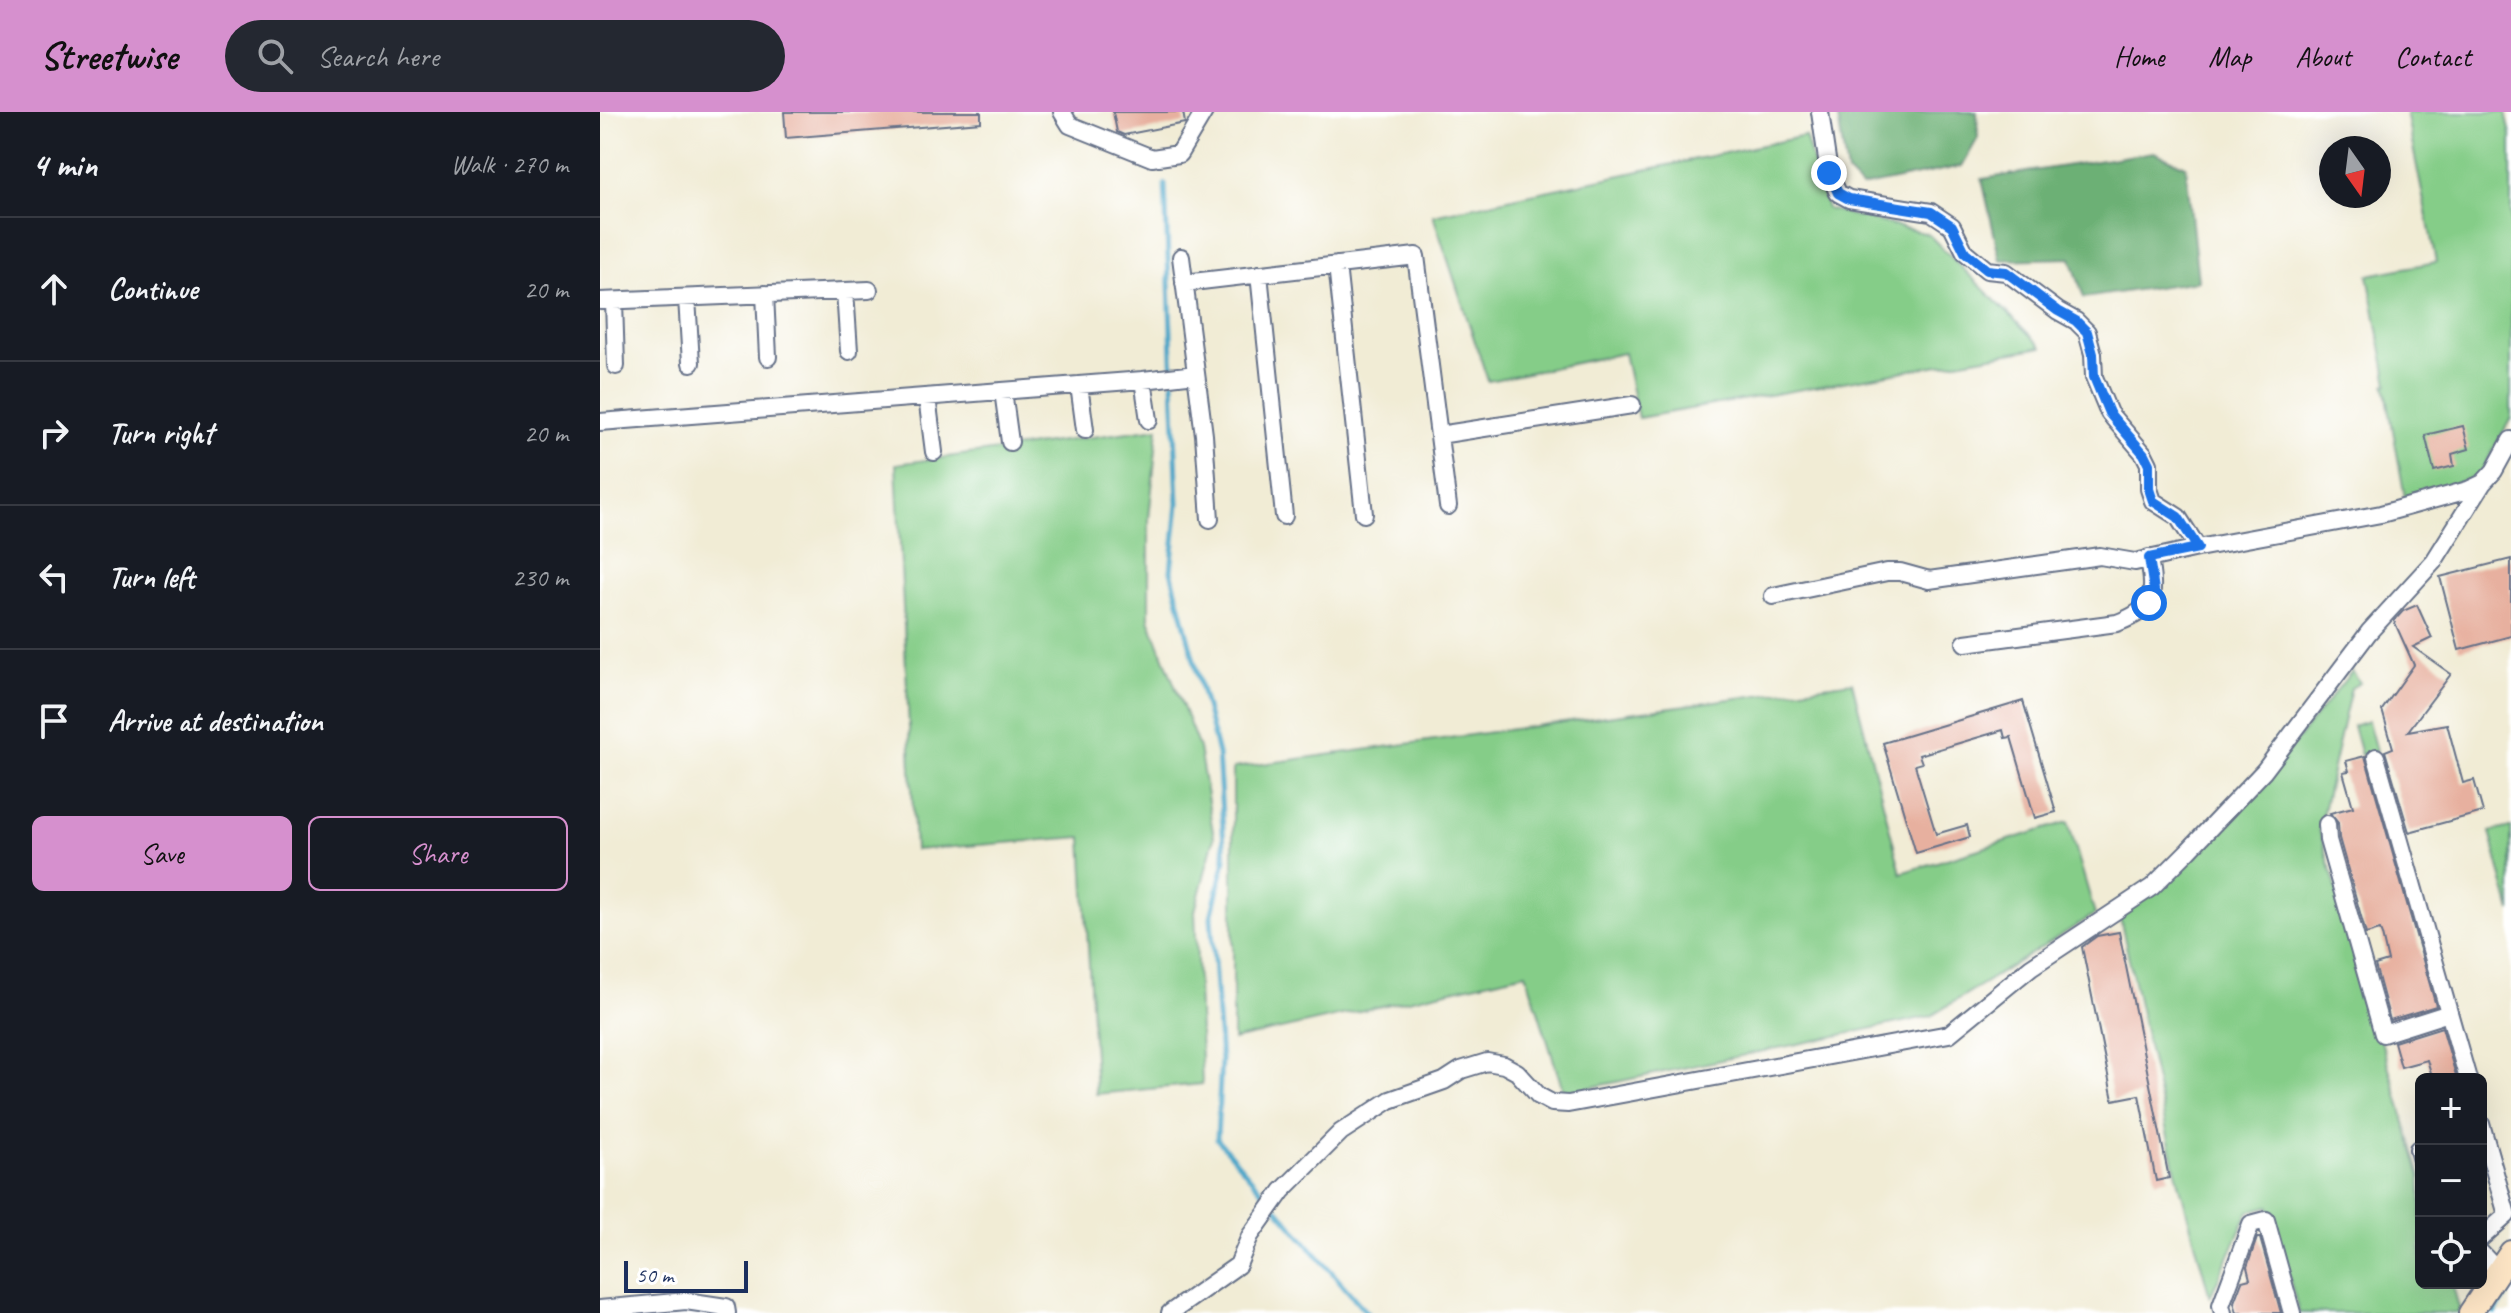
<!DOCTYPE html>
<html lang="en">
<head>
<meta charset="utf-8">
<style>
  body { margin:0; font-family:Caveat,sans-serif; background:#242831; color:#f1f3f6 }
  .controls { position:absolute; right:24px; bottom:24px; display:grid; overflow:hidden; border-radius:12px; box-shadow:0 8px 32px #0002 }
  .controls button { width:72px; height:72px; display:grid; place-items:center; padding:0; border:0; border-bottom:2px solid #363941; background:#171b24; color:#f1f3f6; font:40px sans-serif }
  .compass { position:absolute; left:1719px; top:24px; width:72px; height:72px; border-radius:50%; background:#171b24; box-shadow:0 8px 32px #0002; rotate:166deg }
  .scale { position:absolute; left:24px; bottom:20px; width:124px; box-sizing:border-box; padding-left:8px; border:4px solid #1b2f5e; border-top:0; font-size:22px; line-height:28px; white-space:nowrap; color:#1b2f5e; -webkit-text-stroke:6px #fff; paint-order:stroke }
  .stop { position:absolute; width:24px; height:24px; margin:-18px; border:6px solid #1a73e8; border-radius:50%; background:#fff }
  .stop.end { background:#1a73e8; border-color:#fff; box-shadow:0 2px 8px #0008 }
  .list { margin:0; padding:0; list-style:none }
  h2 { display:flex; justify-content:space-between; align-items:center; height:104px; margin:0; padding:0 32px; font-size:34px }
  h2 small { font-size:26px; font-weight:400; color:#9ea1a6 }
  .list li { display:grid; grid-template-columns:52px 1fr auto; gap:24px; align-items:center; box-sizing:border-box; height:144px; padding:0 32px; border-top:2px solid #363941 }
  .list b { display:block; font-size:30px; white-space:nowrap }
  .list em { font-size:26px; font-style:normal; color:#9ea1a6 }
  .actions { display:flex; gap:16px; padding:24px 32px }
  .actions a { flex:1; padding:18px 0; border:2px solid #d690ce; border-radius:12px; text-align:center; font-size:28px; color:#d690ce }
  .actions .main { background:#d690ce; color:#111 }
  .icon { flex:none; width:44px; height:44px; fill:none; stroke:currentColor; stroke-width:2; stroke-linecap:round; stroke-linejoin:round }
  .map { position:relative; flex:none; width:1911px; height:1201px; overflow:hidden }
  header { display:flex; align-items:center; gap:48px; box-sizing:border-box; height:112px; padding:0 40px; background:#d690ce; color:#111 }
  header strong { font-size:38px }
  nav { display:flex; gap:44px; margin-inline-start:auto; font-size:28px }
  .search { width:560px; height:72px; background:#242831; display:flex; align-items:center; gap:20px; box-sizing:border-box; padding:0 28px; border-radius:44px; color:#9ea1a6; font-size:30px }
  main { display:flex }
  aside { flex:1; background:#171b24 }
  .map>svg:first-child { display:block }
</style>
</head>
<body>
<header>
<strong>Streetwise</strong>
<div class="search"><svg class="icon" aria-label="search" viewBox="0 0 24 24"><circle cx="10" cy="10" r="6"/><path d="M15 15l6 6"/></svg>Search here</div>
<nav><a>Home</a><a>Map</a><a>About</a><a>Contact</a></nav>
</header>
<main>
<aside>
<h2>4 min<small>Walk · 270 m</small></h2>
<ul class="list">
<li><svg class="icon" aria-label="ahead" viewBox="0 0 24 24"><path d="M12 20V5M6 11l6-6 6 6"/></svg><div><b>Continue</b></div><em>20 m</em></li>
<li><svg class="icon" aria-label="right" viewBox="0 0 24 24"><path d="M7 20v-9h11M14 6l5 5-5 5"/></svg><div><b>Turn right</b></div><em>20 m</em></li>
<li><svg class="icon" aria-label="left" viewBox="0 0 24 24"><path d="M17 20v-9H6M10 6l-5 5 5 5"/></svg><div><b>Turn left</b></div><em>230 m</em></li>
<li><svg class="icon" aria-label="arrive" viewBox="0 0 24 24"><path d="M6 21V4h12l-3 4 3 4H6"/></svg><div><b>Arrive at destination</b></div></li>
</ul>
<div class="actions"><a class="main">Save</a><a>Share</a></div>
</aside>
<div class="map">
<svg width="1911" height="1201" viewBox="0 0 1911 1201">
  <rect width="100%" height="100%" fill="#fff"/>
  <filter id="ink" filterUnits="userSpaceOnUse"><feTurbulence type="fractalNoise" baseFrequency=".0125" numOctaves="2"/><feDisplacementMap in="SourceGraphic" scale="16" xChannelSelector="R" yChannelSelector="G"/><feConvolveMatrix kernelMatrix="1 2 1 2 8 2 1 2 1" color-interpolation-filters="sRGB"/></filter>
  <filter id="wash" filterUnits="userSpaceOnUse"><feTurbulence type="fractalNoise" baseFrequency=".006" numOctaves="4" result="noise"/><feDisplacementMap in="SourceGraphic" scale="32" xChannelSelector="R" yChannelSelector="G"/><feGaussianBlur stdDeviation="1.8" result="paint"/><feColorMatrix in="noise" values="0 0 0 0 0 0 0 0 0 0 0 0 0 0 0 0 0 1.4 0 .05"/><feComposite in="paint" operator="in"/></filter>
  <g filter="url(#wash)">
    <rect width="100%" height="100%" fill="#f1ecd5"/>
    <!-- green -->
    <path fill="#85cd88" stroke="#507e73" stroke-width="2" d="M1806 0H1906L1911 23V306L1879 364 1805 386 1785 273 1788 272 1768 163 1836 150Z
      M1205 24 1227 97 1328 122 1442 235 1038 306 1024 241 888 269 833 103Z
      M558 316 549 407V507L599 636 614 726 595 799 602 972 496 982 482 725 315 738 296 352Z
      M1752 559 1760 571 1751 576 1719 717 1821 1065V1171H1852L1860 1199 1859 1201H1699L1669 1094 1649 1099 1610 1185 1575 1056 1519 802 1567 771 1650 687Z
      M1252 570 1301 761 1468 710 1495 802 1331 904 964 981 926 861 633 928V656Z
      M1768 609 1776 639 1761 643 1753 614Z
      M1911 715V800L1890 720Z"/>
    <!-- forest -->
    <path fill="#6cb074" stroke="#447069" stroke-width="2" d="M1237 0H1377L1378 26 1362 54 1261 75 1247 61Z
      M1554 40 1586 54 1598 169 1484 186 1471 146 1400 148 1382 67Z"/>
    <g fill="none" stroke-linecap="round" stroke-linejoin="round">
      <!-- stream -->
      <path stroke="#4aa5c8" stroke-width="5" d="M565 72 578 392 571 459 618 642 625 748 611 805 621 948 617 1027 767 1201
        M1895 1201 1911 1176"/>
    </g>
    <g id="blocks">
      <!-- building -->
      <path fill="#e7b09f" d="M184 0H381V10L186 26Z
        M513 0H583L585 11 524 23 517 20Z
        M1863 314 1869 337 1852 342 1854 354 1834 359 1825 323Z
        M1911 447V524L1859 538 1840 465Z
        M1817 493 1832 526 1813 535 1851 562 1808 619 1847 612 1863 671 1874 668 1883 700 1809 720 1785 639 1793 636 1782 598 1814 553 1794 509 1803 499Z
        M1423 589 1456 700 1435 706 1411 625 1405 626 1403 618 1319 643 1322 651 1315 653 1336 722 1367 713 1370 725 1316 741 1283 631Z
        M1765 644 1836 894 1790 908 1775 853 1788 849 1782 823 1780 818 1766 822 1739 726 1738 711 1730 701 1753 695 1743 660 1749 659 1746 649Z
        M1519 820 1569 1066 1556 1069 1539 983 1513 988 1482 835 1497 824Z
        M1842 915 1857 967H1833L1827 948 1801 955 1794 930Z
        M1657 1126H1660L1681 1201H1637L1634 1190 1642 1169 1650 1167 1647 1155Z"/>
    </g>
  </g>
  <g filter="url(#ink)">
    <use href="#blocks" fill-opacity="0" stroke="#667188" stroke-width="2"/>
    <g fill="none" stroke-linecap="round" stroke-linejoin="round">
      <defs>
        <path id="street" d="M462 0 470 13 552 46 579 42 604 0
          M1220 0 1229 61 1238 81 1249 87 1331 100 1352 114 1365 140 1387 158 1406 160 1458 199 1476 209 1487 220 1493 242 1494 265 1509 301 1544 342 1549 352V377L1553 389 1578 405 1598 436 1781 402 1868 378 1883 371 1894 359 1911 328
          M581 145 604 323 610 407
          M737 153 764 402
          M659 162 684 404
          M584 171 816 144 848 394
          M245 179 249 239
          M165 182 168 245
          M87 186 91 251
          M0 189 269 178
          M14 189 16 254
          M543 268 549 308
          M479 273 485 318
          M403 279 410 330
          M327 285 334 340
          M0 310 543 268 596 262
          M839 323 1032 293
          M1173 484 1287 460H1300L1329 468 1500 444 1535 450 1598 436
          M1365 531 1517 511C1556 496 1555 484 1549 446
          M1776 645 1868 967
          M1727 712 1728 728 1783 922 1849 901
          M1881 1012 1907 1103 1881 1126
          M1818 1037 1821 1049
          M1881 1141 1898 1159
          M0 1197 86 1189 126 1195 127 1201
          M570 1201 638 1153 650 1124 682 1079 741 1020 790 988 844 969 861 958 887 950 904 953 917 960 939 984 952 991 968 992 1349 922 1431 855 1552 775 1589 738 1664 659 1769 520 1834 449 1883 371
          M1623 1201 1621 1193 1651 1112 1666 1108 1692 1201"/>
        <path id="secondary" d="M1870 1201 1911 1140"/>
      </defs>
      <!-- street casing -->
      <use href="#street" stroke="#667188" stroke-width="20"/>
      <!-- secondary casing -->
      <use href="#secondary" stroke="#667188" stroke-width="26"/>
      <!-- street -->
      <use href="#street" stroke="#fff" stroke-width="16"/>
      <!-- secondary -->
      <use href="#secondary" stroke="#fde5c5" stroke-width="22"/>
    </g>
  </g>
  <g fill="none" stroke-linecap="round" stroke-linejoin="round" filter="url(#ink)">
    <!-- route -->
    <path stroke="#1a73e8" stroke-width="10" d="M1229 61 1238 81 1249 87 1331 100 1352 114 1365 140 1387 158 1406 160 1458 199 1476 209 1487 220 1493 242 1494 265 1509 301 1544 342 1549 352V377L1553 389 1578 405 1598 436 1549 446 1554 478 1549 491"/>
  </g>
</svg>
<div class="controls">
<button>+</button>
<button>−</button>
<button><svg class="icon" aria-label="locate" viewBox="0 0 24 24"><circle cx="12" cy="12" r="6"/><path d="M12 2v4M12 18v4M2 12h4M18 12h4"/></svg></button>
</div>
<svg class="compass" viewBox="-18 -18 36 36"><path d="M0-13l5 13h-10z" fill="#e53935"/><path d="M0 13l5-13h-10z" fill="#9ea1a6"/></svg>
<div class="scale">50 m</div>
<div class="stop" style="left:1549px;top:491px"></div>
<div class="stop end" style="left:1229px;top:61px"></div>
</div>
</main>
</body>
</html>
